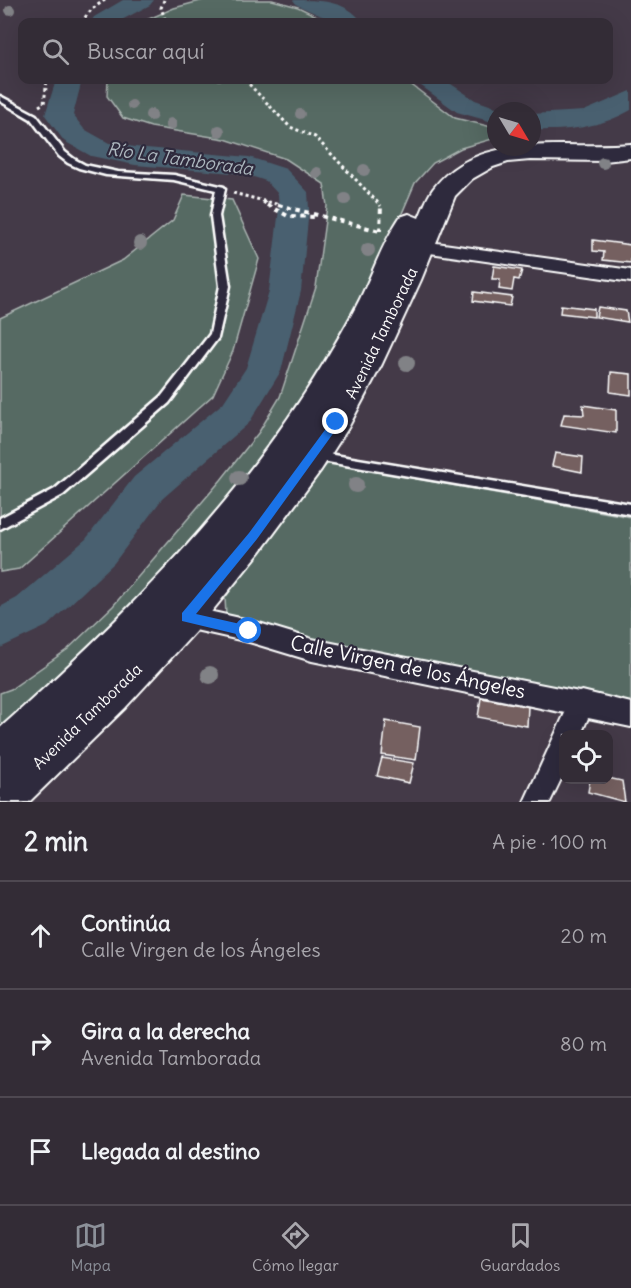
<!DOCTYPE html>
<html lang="es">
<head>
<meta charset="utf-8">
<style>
  body { margin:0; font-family:Delius,sans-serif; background:#3b343e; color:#f1f3f6 }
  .controls { position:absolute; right:18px; bottom:18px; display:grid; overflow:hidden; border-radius:12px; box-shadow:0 6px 24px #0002 }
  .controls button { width:54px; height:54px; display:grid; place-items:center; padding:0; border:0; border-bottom:2px solid #4e4851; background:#332c36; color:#f1f3f6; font:30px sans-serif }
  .compass { position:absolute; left:487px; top:102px; width:54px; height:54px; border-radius:50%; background:#332c36; box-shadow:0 6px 24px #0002; rotate:128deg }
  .stop { position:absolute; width:18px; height:18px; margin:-14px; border:4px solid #1a73e8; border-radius:50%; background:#fff }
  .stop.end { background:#1a73e8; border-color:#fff; box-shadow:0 2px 6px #0008 }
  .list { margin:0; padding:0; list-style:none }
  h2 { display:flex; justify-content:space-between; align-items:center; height:78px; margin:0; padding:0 24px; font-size:26px }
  h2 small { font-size:20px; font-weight:400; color:#a9a7ad }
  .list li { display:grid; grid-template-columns:39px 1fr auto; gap:18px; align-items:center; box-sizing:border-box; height:108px; padding:0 24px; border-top:2px solid #4e4851 }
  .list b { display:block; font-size:22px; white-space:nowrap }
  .list p { margin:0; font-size:20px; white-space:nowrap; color:#a9a7ad }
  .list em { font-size:20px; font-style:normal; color:#a9a7ad }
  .icon { flex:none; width:33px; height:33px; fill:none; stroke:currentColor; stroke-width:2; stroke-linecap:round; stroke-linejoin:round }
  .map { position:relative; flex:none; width:631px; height:802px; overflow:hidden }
  .search { position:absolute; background:#332c36; box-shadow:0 6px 24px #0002; left:18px; right:18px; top:18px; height:66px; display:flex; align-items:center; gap:15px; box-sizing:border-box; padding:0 21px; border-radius:12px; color:#a9a7ad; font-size:22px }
  .sheet { height:402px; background:#332c36 }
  nav { display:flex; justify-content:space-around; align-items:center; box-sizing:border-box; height:84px; border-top:2px solid #4e4851; background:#332c36; font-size:16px; color:#a9a7ad }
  nav a { display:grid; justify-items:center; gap:3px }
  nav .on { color:#8c9099 }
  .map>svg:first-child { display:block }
</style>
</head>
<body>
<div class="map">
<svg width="631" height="802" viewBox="0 0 631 802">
  <rect width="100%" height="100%" fill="#443a48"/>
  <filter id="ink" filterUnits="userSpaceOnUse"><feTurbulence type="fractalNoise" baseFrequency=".0167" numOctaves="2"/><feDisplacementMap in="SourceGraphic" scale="12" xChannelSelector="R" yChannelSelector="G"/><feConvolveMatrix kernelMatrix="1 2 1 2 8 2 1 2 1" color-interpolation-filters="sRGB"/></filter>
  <g filter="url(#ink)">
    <!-- green -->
    <path fill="#566a63" stroke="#aab4b1" stroke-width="1.5" d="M204 0H272L298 7 329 22H142L174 8Z
      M108 80H405L455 118 496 128V138L461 148 433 163 415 183 370 288 316 383 194 545 0 737V693L11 689 68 649 113 606 221 480 259 432 280 397 316 287 327 206 324 184 286 159 225 139 151 127 123 118 107 96Z
      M184 195 232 200 259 259 233 351 213 395 19 569 0 572V318L123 260 173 220Z
      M328 463 631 517V705L319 641 226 615 225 598 292 505Z"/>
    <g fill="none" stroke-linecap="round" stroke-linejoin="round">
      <!-- river -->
      <path fill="#486170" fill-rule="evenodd" d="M123 0H154L150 5 118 22H91L94 17Z
        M293 0C317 0 347 0 362 22H335L297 5Z
        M56 80H82L73 115 84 129 109 143 135 147 249 157 286 169 308 192 309 209 301 291 281 371 249 423 162 499 114 563 47 626 0 648V607L17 598 86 539 134 477 223 403 246 368 269 291 279 209 278 194 266 181 245 174 135 165 91 156 64 141 45 115Z
        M416 80H445L475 100 507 111H496V123L457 112 420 85Z
        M631 91V110C600 128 566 131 532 130V114L584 111Z"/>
    </g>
    <!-- building -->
    <path fill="#746161" stroke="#fff" stroke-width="1.5" d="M593 240 631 245V263L603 260 604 252 593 251Z
      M494 266 522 270 519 280 514 279 512 291 499 289 500 279H492Z
      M474 292 512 297 510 306 473 301Z
      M561 305 594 309V317L560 313Z
      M598 307 626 311 628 322 596 317Z
      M611 372 631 374V395L610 392Z
      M583 405 616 410V433L561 425 564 414 584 415Z
      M555 453 583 457 582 472 552 466Z
      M481 698 528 706 527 726 478 717Z
      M386 721 420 727 416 760 382 755Z
      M382 758 414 763 409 783 377 776Z
      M608 778 622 781 625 802 588 792 590 780Z"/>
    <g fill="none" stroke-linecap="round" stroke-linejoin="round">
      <defs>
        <path id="lane" d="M0 96 36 115 65 152 74 159 85 165 118 172 174 175 224 187 225 189 219 216 230 286 218 338 169 403 63 495 0 529V518L55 489 161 397 210 334 220 286 211 216 216 190 174 180 106 175 79 168 68 163 59 156 31 119 0 101Z
          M316 452 631 504V514L316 460 312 459 310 456 312 453Z"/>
        <path id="street" d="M408 239 631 270V282L402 249 400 245 402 241Z
          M186 606 249 620 312 639 579 692 582 691 631 703V727L588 718 581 734H564V773L550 802H524L565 713 312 661 249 642 186 628 178 624 174 617 178 610Z"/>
        <path id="primary" d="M631 144V158L605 161 530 160 508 162 493 167 472 179 455 196 421 280 382 364 348 428 321 470 260 552 195 632 125 708 29 802H0V728C121 621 238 504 322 366 335 344 349 321 360 299 373 272 383 242 400 217L409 214 419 218C423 209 427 197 433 189 478 129 566 150 631 144Z"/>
      </defs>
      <!-- lane casing -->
      <use href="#lane" stroke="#fff" stroke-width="5"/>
      <!-- street casing -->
      <use href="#street" stroke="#fff" stroke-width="4"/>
      <!-- primary casing -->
      <use href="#primary" stroke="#fff" stroke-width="4"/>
      <!-- path-far1 -->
      <path stroke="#fff" stroke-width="3" stroke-dasharray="3 3" stroke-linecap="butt" d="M164 0 161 8 166 22
        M81 22 92 9 105 0
        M245 80 290 127 315 137 381 206
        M39 106 44 103 47 80
        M233 193 284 206
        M263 202 269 206"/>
      <!-- path -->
      <path stroke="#fff" stroke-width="4" stroke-dasharray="4.5 4.5" stroke-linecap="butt" d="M267 205 288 216 316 217
        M278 205 380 231
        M380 231 381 205"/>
      <!-- lane -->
      <use href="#lane" fill="#2f2a3d" fill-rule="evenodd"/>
      <!-- street -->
      <use href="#street" fill="#2f2a3d" fill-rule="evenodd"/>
      <!-- primary -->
      <use href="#primary" fill="#2f2a3d" fill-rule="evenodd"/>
    </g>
    <!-- trees -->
    <g fill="#818286">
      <circle cx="10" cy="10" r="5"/>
      <circle cx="132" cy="105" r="5"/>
      <circle cx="300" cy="114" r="5"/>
      <circle cx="151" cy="115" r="6"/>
      <circle cx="171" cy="124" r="6"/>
      <circle cx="219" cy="131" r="6"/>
      <circle cx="603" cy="163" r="6"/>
      <circle cx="364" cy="170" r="6"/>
      <circle cx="317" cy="173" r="6"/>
      <circle cx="345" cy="199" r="6"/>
      <circle cx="140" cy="243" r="7"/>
      <circle cx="368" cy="250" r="7"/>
      <circle cx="407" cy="363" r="8"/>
      <circle cx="239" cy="478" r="8"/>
      <circle cx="356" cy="485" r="8"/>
      <circle cx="210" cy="675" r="9"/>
    </g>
  </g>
  <!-- route -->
  <path fill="#1a73e8" d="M336 418 340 419V424L257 539 196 614 249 626 255 631 253 635 249 637 182 621V613L249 533 333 419Z"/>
  <g text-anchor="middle" stroke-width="4.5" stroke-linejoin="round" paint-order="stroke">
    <!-- street labels -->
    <g font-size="16" fill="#fff" stroke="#2f2a3d">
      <text transform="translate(381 333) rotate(-64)" y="6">Avenida Tamborada</text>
      <text transform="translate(87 716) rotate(-44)" y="6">Avenida Tamborada</text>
    </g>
    <!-- water labels -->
    <g font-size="18" font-style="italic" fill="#adb8bf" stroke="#2f2a3d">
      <text transform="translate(180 159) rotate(8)" y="6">Río La Tamborada</text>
    </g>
    <!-- near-street labels -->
    <g font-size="20" fill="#fff" stroke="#2f2a3d">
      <text transform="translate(408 667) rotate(12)" y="7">Calle Virgen de los Ángeles</text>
    </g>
  </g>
</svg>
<div class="controls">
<button><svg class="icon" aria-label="locate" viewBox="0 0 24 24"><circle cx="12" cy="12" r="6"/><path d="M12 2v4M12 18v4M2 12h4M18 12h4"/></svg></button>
</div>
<svg class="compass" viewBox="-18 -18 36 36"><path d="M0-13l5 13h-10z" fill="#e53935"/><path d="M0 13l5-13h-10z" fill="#a9a7ad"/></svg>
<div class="stop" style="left:249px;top:631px"></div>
<div class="stop end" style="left:336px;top:422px"></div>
<div class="search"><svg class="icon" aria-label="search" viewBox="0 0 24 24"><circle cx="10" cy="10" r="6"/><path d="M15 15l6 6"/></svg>Buscar aquí</div>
</div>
<section class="sheet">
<h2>2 min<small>A pie · 100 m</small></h2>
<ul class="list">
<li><svg class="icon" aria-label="ahead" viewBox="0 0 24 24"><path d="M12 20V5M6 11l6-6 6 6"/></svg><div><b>Continúa</b><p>Calle Virgen de los Ángeles</p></div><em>20 m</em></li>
<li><svg class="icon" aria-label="right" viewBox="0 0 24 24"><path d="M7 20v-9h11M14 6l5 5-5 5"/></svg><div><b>Gira a la derecha</b><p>Avenida Tamborada</p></div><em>80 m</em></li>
<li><svg class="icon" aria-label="arrive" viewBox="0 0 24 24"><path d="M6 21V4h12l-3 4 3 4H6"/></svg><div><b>Llegada al destino</b></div></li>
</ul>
</section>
<nav>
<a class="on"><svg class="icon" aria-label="map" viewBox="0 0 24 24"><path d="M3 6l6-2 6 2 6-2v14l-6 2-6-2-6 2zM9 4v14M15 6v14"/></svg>Mapa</a>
<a><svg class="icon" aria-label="directions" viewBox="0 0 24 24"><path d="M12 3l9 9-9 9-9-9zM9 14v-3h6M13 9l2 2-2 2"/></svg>Cómo llegar</a>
<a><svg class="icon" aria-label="saved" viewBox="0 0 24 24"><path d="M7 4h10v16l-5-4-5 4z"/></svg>Guardados</a>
</nav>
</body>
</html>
